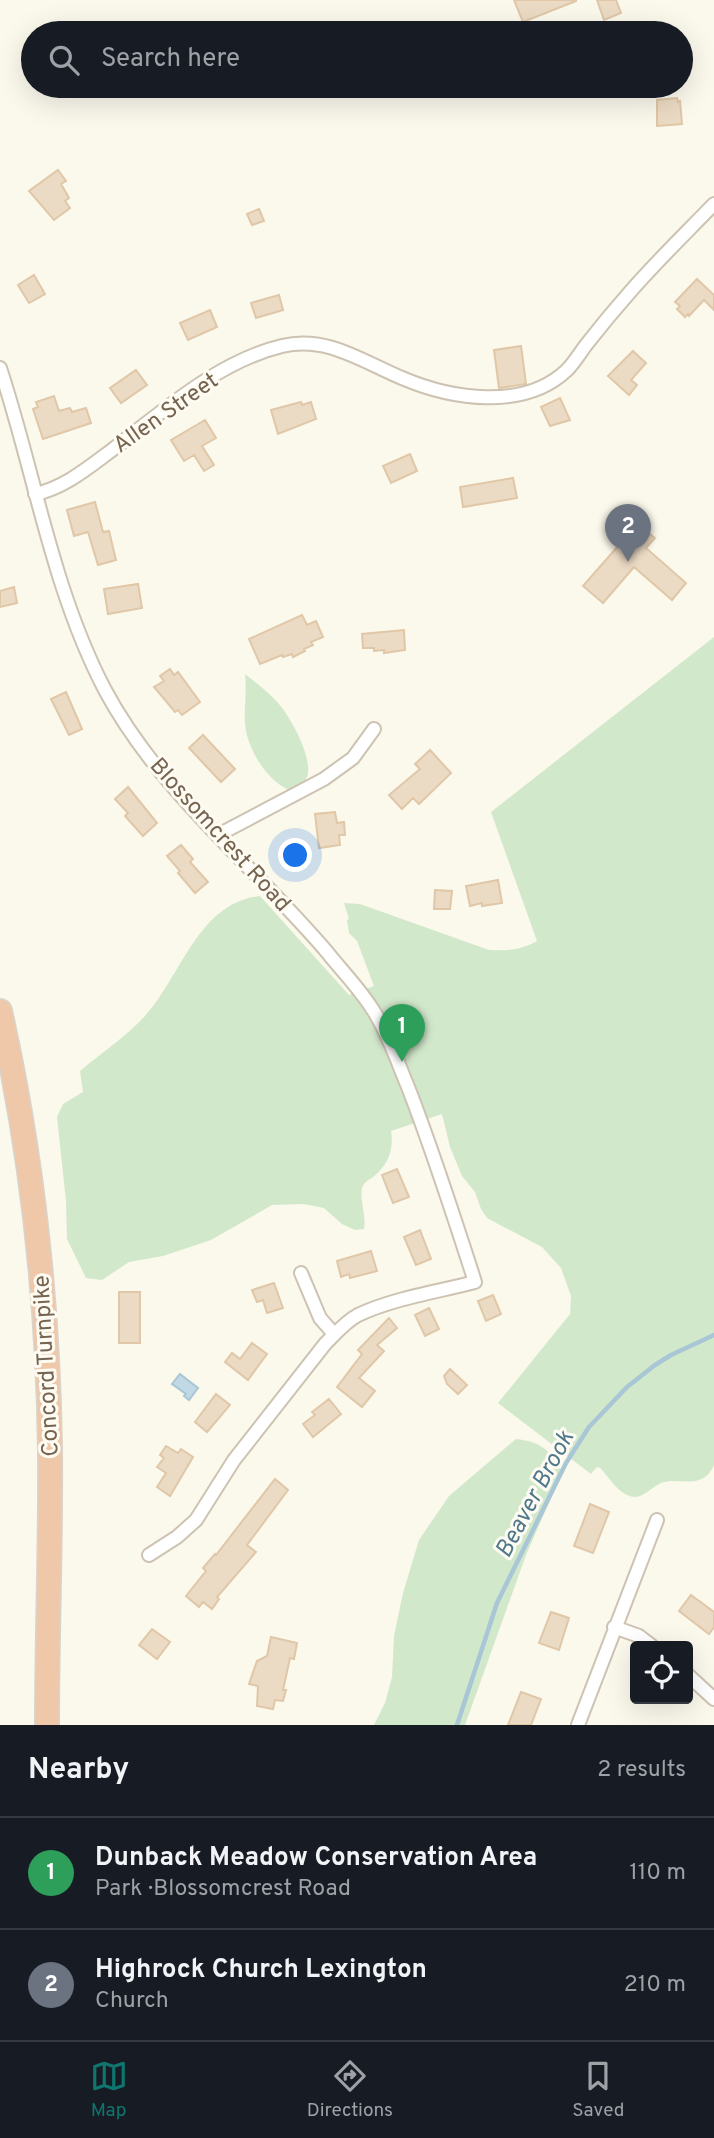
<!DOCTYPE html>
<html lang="en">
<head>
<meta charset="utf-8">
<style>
  body { margin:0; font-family:Overpass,sans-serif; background:#20242c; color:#f1f3f6 }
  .controls { position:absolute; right:21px; bottom:21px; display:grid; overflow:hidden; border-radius:7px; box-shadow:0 7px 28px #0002 }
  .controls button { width:63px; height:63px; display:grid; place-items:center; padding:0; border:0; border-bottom:2px solid #363941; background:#171b24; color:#f1f3f6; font:35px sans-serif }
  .you { position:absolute; left:296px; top:856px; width:24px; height:24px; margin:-18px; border:5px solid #fff; border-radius:50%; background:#1a73e8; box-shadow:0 0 0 10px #1a73e833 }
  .badge { display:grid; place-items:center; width:46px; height:46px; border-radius:50%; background:#0f766e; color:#fff; font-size:23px; font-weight:700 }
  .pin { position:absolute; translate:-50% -58px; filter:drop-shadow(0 2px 4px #0008) }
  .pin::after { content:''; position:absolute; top:37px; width:24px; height:21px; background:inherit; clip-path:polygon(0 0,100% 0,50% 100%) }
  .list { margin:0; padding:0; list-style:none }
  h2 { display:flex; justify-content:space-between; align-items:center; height:91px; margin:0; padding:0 28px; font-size:30px }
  h2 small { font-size:23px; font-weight:400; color:#9ea1a6 }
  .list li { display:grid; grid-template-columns:46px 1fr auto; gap:21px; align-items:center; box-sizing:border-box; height:112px; padding:0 28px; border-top:2px solid #363941 }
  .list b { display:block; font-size:26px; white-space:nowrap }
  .list p { margin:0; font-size:23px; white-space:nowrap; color:#9ea1a6 }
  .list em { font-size:23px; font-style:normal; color:#9ea1a6 }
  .icon { flex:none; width:38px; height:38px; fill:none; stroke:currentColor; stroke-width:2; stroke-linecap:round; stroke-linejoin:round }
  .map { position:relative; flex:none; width:714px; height:1725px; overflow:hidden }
  .search { position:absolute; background:#171b24; box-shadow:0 7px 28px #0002; left:21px; right:21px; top:21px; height:77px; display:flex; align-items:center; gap:18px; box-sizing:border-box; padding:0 24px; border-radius:38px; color:#9ea1a6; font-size:26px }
  .sheet { height:315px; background:#171b24 }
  nav { display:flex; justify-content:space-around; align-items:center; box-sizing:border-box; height:98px; border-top:2px solid #363941; background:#171b24; font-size:19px; color:#9ea1a6 }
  nav a { display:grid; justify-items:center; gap:4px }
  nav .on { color:#0f766e }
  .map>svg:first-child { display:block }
</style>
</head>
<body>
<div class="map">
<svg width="714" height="1725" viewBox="0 0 714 1725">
  <rect width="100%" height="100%" fill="#fbf8ec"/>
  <!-- green -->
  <path fill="#d2e8cb" d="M714 637V1465C711 1472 706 1478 699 1480 687 1484 673 1478 661 1483 649 1488 642 1502 627 1495 615 1489 609 1477 600 1468L597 1467 591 1474 498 1403 570 1314 571 1296 561 1268 542 1247 487 1218 481 1209 475 1192 462 1176 450 1147 442 1114 391 1131C394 1150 388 1165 373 1177 370 1179 366 1181 364 1184 357 1194 367 1215 364 1229L355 1230 342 1224 324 1208 304 1204 272 1205 211 1240 163 1256 129 1262 102 1280 86 1278 67 1239 66 1201 57 1117 63 1104 83 1092 80 1071C101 1053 127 1036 145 1016 182 975 198 903 260 896L349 995 374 986 357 941 349 933 347 920 349 919 344 903 360 904 489 950C507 951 521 950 537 941L491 812Z
    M245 674C256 683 269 692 278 703 290 716 314 759 307 777 303 785 298 786 290 790 267 782 247 748 245 724 244 707 247 690 245 674Z
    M516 1439C539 1441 553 1451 562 1473L526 1555 465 1725H374L385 1703 392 1677 394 1636 403 1593 419 1540 449 1496Z"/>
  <!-- water -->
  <path fill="#c1d9e4" stroke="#a8c6d5" stroke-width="2" d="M180 1374 198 1388 189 1400 184 1396 186 1394 172 1384Z"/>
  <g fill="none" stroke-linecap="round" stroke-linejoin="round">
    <!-- stream -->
    <path stroke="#a8c6d5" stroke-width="4.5" d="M457 1725 497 1603 566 1463 589 1427 627 1387 655 1365 671 1355 714 1335"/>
  </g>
  <!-- building -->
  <path fill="#ecdbc4" stroke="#e0c7a7" stroke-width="2" d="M514 0H576V1L523 22Z
    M597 0H616L621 13 604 20Z
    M677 98 678 102 680 101 682 124 657 126V100Z
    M58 170 66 181 61 184 69 198 65 201 70 208 54 220 29 191Z
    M259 209 264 221 252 225 247 214Z
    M34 275 45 294 29 303 18 285Z
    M697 279 714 295V310L704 300 689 316 688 314 685 317 677 309 680 306 675 302Z
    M279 295 283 310 256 318 251 303Z
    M210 310 217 327 188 340 180 323Z
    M521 346 526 384 499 388 494 350Z
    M633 351 646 363 631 380 637 385 629 395 608 376Z
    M136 370 147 385 121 403 110 388Z
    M54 396 59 411 70 408 72 412 86 408 91 423 43 439 33 409 38 407 36 402Z
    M560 398 570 420 550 426 541 407Z
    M301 402 302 405 311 402 316 419 278 434 271 410Z
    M205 420 216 438 202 446 214 465 204 471 194 455 184 461 171 440Z
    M410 454 417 471 391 483 383 466Z
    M513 478 517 498 463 507 460 487Z
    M95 502 103 532 109 531 116 560 98 565 88 532 74 536 67 510Z
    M640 526 655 538 646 548 686 583 672 600 634 567 603 603 583 586 626 537 628 539Z
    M138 584 142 608 108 614 104 589Z
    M14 587 17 603 0 607V591Z
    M302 615 307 625 316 621 323 637 311 642 313 645 304 649 305 651 293 657 292 654 283 657 282 655 260 664 249 639Z
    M404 630 405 650 384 653V650L374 651V648H363L362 634Z
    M170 669 174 675 178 672 200 702 182 715 178 710 175 712 154 687 164 681 160 676Z
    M66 692 82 729 69 735 51 699Z
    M203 735 235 769 221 782 189 748Z
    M430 750 451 773 419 804 413 798 402 809 389 795 420 769 415 764Z
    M128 787 157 823 143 836 125 816 128 813 115 799Z
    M335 812 337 823 344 822 345 835H339L340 845 319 848 315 814Z
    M181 845 193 859 190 862 208 882 195 893 178 873 180 871 167 856Z
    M498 880 502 903 482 906V903L470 906 466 886Z
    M435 890 452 891 450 909H434Z
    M397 1169 409 1197 393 1203 382 1175Z
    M420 1230 431 1259 416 1265 404 1237Z
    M371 1251 377 1271 350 1278 349 1274 341 1277 337 1261Z
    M274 1283 283 1308 267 1313 263 1300 257 1302 252 1290Z
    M119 1292H140V1343H119Z
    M493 1295 501 1314 486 1321 478 1301Z
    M429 1308 439 1329 425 1336 415 1315Z
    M389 1318 397 1328 377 1345 384 1351 359 1378 375 1391 362 1407 337 1387 362 1354 358 1350Z
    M252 1343 267 1354 248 1380 225 1362 232 1353 240 1359Z
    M450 1369 467 1385 458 1394 447 1384 444 1376Z
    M216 1394 230 1405 207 1432 195 1422Z
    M329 1399 341 1414 313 1437 303 1424 315 1415 312 1412Z
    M166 1446 178 1453 181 1449 193 1457 170 1496 157 1487 166 1473 157 1467 164 1458 160 1455Z
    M275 1479 288 1490 247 1545 256 1552 217 1597 219 1599 212 1609 203 1602 199 1607 186 1596 206 1571 203 1568 215 1554 216 1555Z
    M590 1504 609 1512 593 1553 574 1546Z
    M691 1595 714 1612V1627L709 1634 679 1611Z
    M551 1612 569 1618 559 1650 539 1643Z
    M152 1629 170 1642 157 1659 139 1645Z
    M271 1637 297 1643 294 1659 290 1658 283 1690H286L283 1701 275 1700 273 1709 257 1706 258 1686 249 1684 257 1661 267 1656Z
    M521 1692 541 1699 531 1725H508Z"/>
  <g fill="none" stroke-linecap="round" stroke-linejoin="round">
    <defs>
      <path id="street" d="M0 368C35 474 52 589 105 690 159 791 253 865 327 952 342 971 360 989 373 1010 388 1033 397 1061 408 1087 433 1151 454 1217 475 1282 437 1292 394 1298 358 1315 345 1322 335 1334 325 1344L234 1460 196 1520 177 1537 149 1555
        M35 494C64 488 89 467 112 450 163 411 219 361 282 346 327 335 363 362 402 378 451 399 524 411 567 370 574 363 580 353 586 345 600 327 615 309 630 292 656 262 686 233 714 204
        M218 835 324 779 353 758 374 729
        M301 1273 320 1318 334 1334
        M614 1627 639 1636 652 1646
        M688 1675 714 1699
        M578 1725 657 1520"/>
      <path id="highway" d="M0 1011C32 1154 48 1302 50 1449 51 1541 47 1633 47 1725"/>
    </defs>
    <!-- street casing -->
    <use href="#street" stroke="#cdc3b2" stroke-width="16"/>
    <!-- highway casing -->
    <use href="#highway" stroke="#d8d4ce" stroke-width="26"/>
    <!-- street -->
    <use href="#street" stroke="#fff" stroke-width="12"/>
    <!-- highway -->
    <use href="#highway" stroke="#efc7a9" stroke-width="23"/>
  </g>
  <g text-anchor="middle" stroke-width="6" stroke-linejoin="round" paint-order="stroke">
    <!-- street labels -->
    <g font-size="23" fill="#756450" stroke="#fefbf2">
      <text transform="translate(165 412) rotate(-35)" y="8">Allen Street</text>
      <text transform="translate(221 834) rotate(48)" y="8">Blossomcrest Road</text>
      <text transform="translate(45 1366) rotate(-93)" y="8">Concord Turnpike</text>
    </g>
    <!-- water labels -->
    <g font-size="24" font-style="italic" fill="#4f788c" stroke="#fefbf2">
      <text transform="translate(534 1494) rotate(-62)" y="8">Beaver Brook</text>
    </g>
  </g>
</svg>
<div class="controls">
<button><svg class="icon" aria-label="locate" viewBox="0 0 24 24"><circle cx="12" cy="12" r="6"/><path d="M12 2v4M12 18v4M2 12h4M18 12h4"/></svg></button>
</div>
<div class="you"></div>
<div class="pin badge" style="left:402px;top:1062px;background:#2e9e5b">1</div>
<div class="pin badge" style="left:628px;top:562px;background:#6b7280">2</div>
<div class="search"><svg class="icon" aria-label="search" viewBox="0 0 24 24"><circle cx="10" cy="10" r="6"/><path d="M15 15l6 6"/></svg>Search here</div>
</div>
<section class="sheet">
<h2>Nearby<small>2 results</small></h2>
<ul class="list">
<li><span class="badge" style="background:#2e9e5b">1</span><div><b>Dunback Meadow Conservation Area</b><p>Park · Blossomcrest Road</p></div><em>110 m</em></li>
<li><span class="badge" style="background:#6b7280">2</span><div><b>Highrock Church Lexington</b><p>Church</p></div><em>210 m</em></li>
</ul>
</section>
<nav>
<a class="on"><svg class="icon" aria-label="map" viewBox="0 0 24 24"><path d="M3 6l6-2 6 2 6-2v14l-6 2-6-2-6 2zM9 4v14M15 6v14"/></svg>Map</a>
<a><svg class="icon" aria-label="directions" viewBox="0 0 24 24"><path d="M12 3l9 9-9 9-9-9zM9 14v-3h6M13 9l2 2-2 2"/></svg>Directions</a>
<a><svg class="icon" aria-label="saved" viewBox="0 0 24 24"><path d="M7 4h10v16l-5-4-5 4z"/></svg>Saved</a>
</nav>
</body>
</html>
